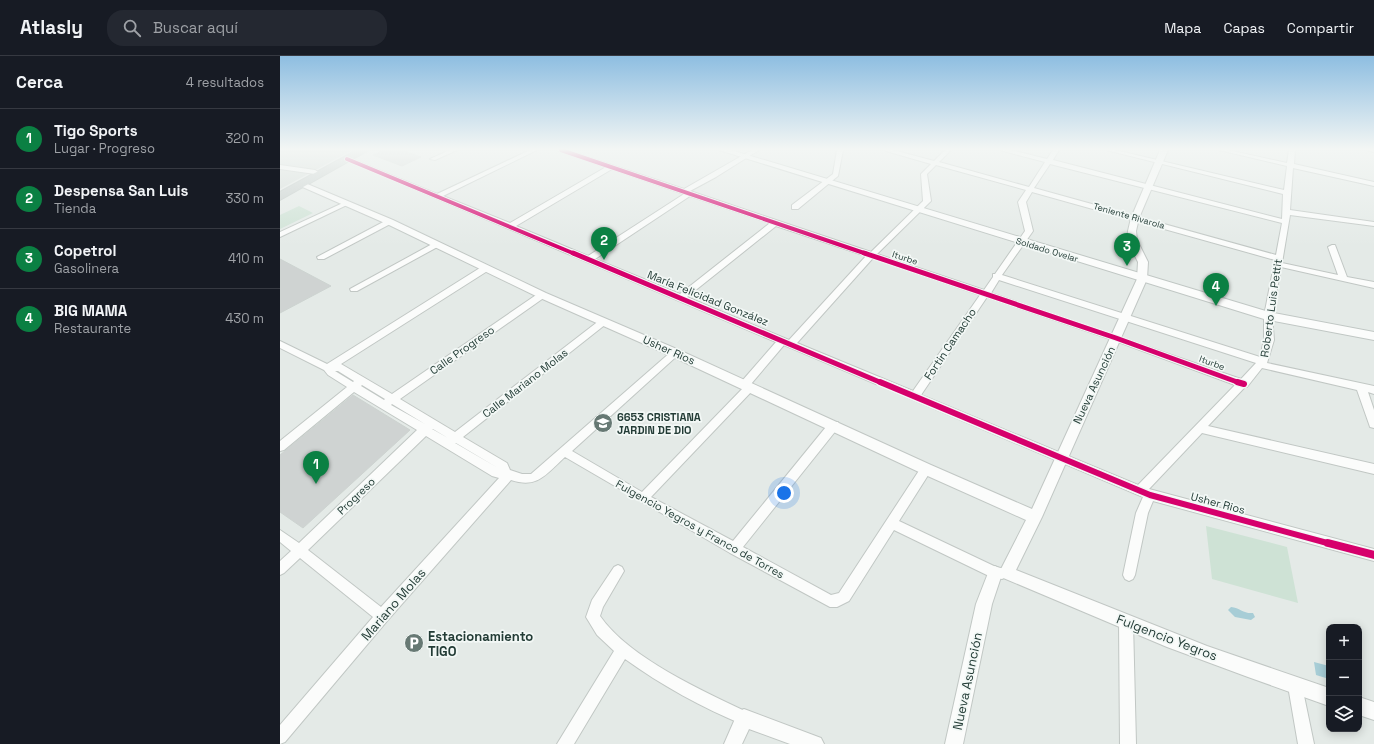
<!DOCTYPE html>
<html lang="es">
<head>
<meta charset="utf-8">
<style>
  body { margin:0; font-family:"Space Grotesk",sans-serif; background:#242831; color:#f1f3f6 }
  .controls { position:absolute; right:12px; bottom:12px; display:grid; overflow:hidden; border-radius:8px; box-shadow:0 2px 10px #0003 }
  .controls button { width:36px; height:36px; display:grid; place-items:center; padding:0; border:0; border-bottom:1px solid #363941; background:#171b24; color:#f1f3f6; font:20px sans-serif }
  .you { position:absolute; left:504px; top:437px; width:14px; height:14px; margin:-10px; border:3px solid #fff; border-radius:50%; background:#1a73e8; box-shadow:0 0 0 6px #1a73e833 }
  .badge { display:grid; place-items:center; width:26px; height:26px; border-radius:50%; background:#0b8043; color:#fff; font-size:13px; font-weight:700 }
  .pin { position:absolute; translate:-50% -33px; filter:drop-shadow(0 1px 2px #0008) }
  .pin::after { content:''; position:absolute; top:21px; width:14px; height:12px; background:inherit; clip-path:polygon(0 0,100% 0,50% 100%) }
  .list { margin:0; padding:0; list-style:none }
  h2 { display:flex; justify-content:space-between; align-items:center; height:52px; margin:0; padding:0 16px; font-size:17px }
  h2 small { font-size:13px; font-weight:400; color:#9ea1a6 }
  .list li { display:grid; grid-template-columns:26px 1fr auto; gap:12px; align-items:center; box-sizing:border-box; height:60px; padding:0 16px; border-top:1px solid #363941 }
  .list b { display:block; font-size:15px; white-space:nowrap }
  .list p { margin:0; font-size:13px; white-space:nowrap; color:#9ea1a6 }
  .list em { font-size:13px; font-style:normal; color:#9ea1a6 }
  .icon { flex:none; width:22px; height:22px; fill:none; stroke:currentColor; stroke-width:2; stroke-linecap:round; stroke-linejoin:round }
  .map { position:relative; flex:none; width:1094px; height:688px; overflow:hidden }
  header { display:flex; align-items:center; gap:24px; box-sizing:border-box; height:56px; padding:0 20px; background:#171b24; border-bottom:1px solid #363941 }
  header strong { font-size:19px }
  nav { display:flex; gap:22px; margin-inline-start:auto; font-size:14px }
  .search { width:280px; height:36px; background:#242831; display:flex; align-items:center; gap:10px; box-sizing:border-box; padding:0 14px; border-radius:16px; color:#9ea1a6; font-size:15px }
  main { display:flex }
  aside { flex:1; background:#171b24 }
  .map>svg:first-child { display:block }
</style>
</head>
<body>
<header>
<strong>Atlasly</strong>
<div class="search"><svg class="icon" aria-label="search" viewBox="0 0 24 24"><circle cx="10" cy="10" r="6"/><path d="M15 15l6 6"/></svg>Buscar aquí</div>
<nav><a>Mapa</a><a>Capas</a><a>Compartir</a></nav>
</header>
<main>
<aside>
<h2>Cerca<small>4 resultados</small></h2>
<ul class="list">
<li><span class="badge">1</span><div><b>Tigo Sports</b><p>Lugar · Progreso</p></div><em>320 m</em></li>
<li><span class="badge">2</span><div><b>Despensa San Luis</b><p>Tienda</p></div><em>330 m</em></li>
<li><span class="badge">3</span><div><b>Copetrol</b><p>Gasolinera</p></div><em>410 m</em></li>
<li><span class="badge">4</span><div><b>BIG MAMA</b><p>Restaurante</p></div><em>430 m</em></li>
</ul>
</aside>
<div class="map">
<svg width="1094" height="688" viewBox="0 0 1094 688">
  <rect width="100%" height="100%" fill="#e4eae7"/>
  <!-- built -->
  <path fill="#d3dbd7" d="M0 94H72L30 117 0 112Z
    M0 113 28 118 0 133Z"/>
  <!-- green -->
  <path fill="#cee2d5" d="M19 150 33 157 0 173V159Z
    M926 470 1007 491 1018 547 932 523Z"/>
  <!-- water -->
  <path fill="#a7cdd6" d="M951 551C960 552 964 558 973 557L975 561 971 564 955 561 948 554Z
    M1034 606 1049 610V623L1036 619Z"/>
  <!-- building -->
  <path fill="#cfd3d2" stroke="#cdd3d0" d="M105 94H121L141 101 122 110 93 99Z
    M0 203 51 230 0 257Z
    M73 339 130 374 23 472 0 456V399Z"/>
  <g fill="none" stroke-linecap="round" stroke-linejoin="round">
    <defs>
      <path id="minor" d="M170 94H177L155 104 150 103Z
        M250 94H257L163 140 230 167 326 111 279 95 278 94H286L404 133 472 94H479L436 121 410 135 591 196 643 145 641 118 651 108 606 95 605 94H613L654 105 665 94H671L659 106 749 131 765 106 723 95 722 94H731L767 103 773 94H779L773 104 1002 163 1003 138 826 94H835L1004 134 1007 110 939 94H948L1007 107 1009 94H1015L1014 108 1094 126V130L1013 112 1010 154 1094 166V170L1010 159 1002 207 1058 219 1048 191 1052 189H1055L1067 221 1094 226V232L1001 211 992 260 994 284 987 307 1094 330V338L1088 336 1094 354V372L1090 371 1089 368 1077 334 982 312 967 331H965L928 370 1094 408V418L922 377 869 433 1094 493V505L873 445 868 457 855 519 853 523 849 525 845 523 843 519 856 457 863 441 504 289 471 328 475 331 473 334 371 441 453 485 550 366H558L559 369 558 372 463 491 551 539 559 537 642 410 646 408 650 410 652 413 619 465 716 511 726 513 728 517 726 521 722 523 711 521 614 474 569 545 557 551H550L450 497 285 401C266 418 258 433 231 424L107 565 5 686 0 688V669L93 561 20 502 4 517 0 519V505L11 495 0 486V474L19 487 137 374 74 336 4 394 0 395V385L67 331 48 319 44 314 0 292V285L47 308 203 210H209V214L61 308 112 338 259 237H265V241L120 343 175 376 320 264H326L327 266 326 268 183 381 227 407 230 414 242 418H251L392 295H398L400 297 398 299 292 395 362 436 464 331 460 328 462 325 496 286 64 103 69 102 157 138ZM770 108 1002 167 996 199 754 132ZM656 109 746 134 738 146 745 175 715 218H713V221L704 234 597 198 651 145 647 118ZM332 113 404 138 308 200 236 170ZM752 136 995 204 984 260V284L980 301 722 219 753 175 746 146ZM410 140 490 167 400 238 315 203ZM496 170 586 200 509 284 407 241ZM593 202 700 239 633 335 517 287ZM719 224 976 307 961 323 711 237ZM707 241 833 284 955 329 858 429 641 339ZM55 315H58L74 325 73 326ZM82 329 105 343 104 344 81 330ZM112 348 145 368 111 349ZM152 373H153L168 382ZM146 380 212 420 219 422 101 551 28 494ZM175 387H176L218 412Z
        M557 94H563L558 120 518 153H512V149L553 118Z
        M1088 94H1094V96L1089 95Z
        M0 109 35 114 38 116 35 118 0 113Z
        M65 146 71 147 0 181V176Z
        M107 164H110L114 166 44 203H38L37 201Z
        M154 187H157L161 189 77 235H71L70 233Z
        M338 509 342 511 344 515 323 551 320 560C349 602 423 635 469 657L471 662 469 667 464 669C423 652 381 629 345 603L294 688H277L334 595 317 579 306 561 312 544 334 511Z
        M846 559 851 561 853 566 856 688H840L839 566 841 561Z
        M1015 623 1020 625 1022 630 1034 688H1018L1008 630 1010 625Z"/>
      <path id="tertiary" d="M880 94H888L859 162 856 175 857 184 868 206 867 223 762 461 736 514 927 590 1049 632V650L968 621 887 591 721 521 712 548 683 688H665L696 548 710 512 715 510 721 513 746 464 641 417 391 300 258 241 107 168 18 129 25 127 113 164 266 237 399 294 651 409 752 453 857 223 858 206 847 184 848 175 851 162Z
        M1079 641 1094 646V664L1079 659Z
        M464 653 541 682 544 688H510L469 673 462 688H444L458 656Z"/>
      <path id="secondary" d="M439 94H451L989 256 1094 276V284L984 263Z"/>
      <path id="trunk" d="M77 94H89L0 144V136Z"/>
    </defs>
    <!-- minor casing -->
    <use href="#minor" stroke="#c1c7c4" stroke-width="2"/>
    <!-- tertiary casing -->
    <use href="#tertiary" stroke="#c1c7c4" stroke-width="2"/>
    <!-- secondary casing -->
    <use href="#secondary" stroke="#c0c7c4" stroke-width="2"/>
    <!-- trunk casing -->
    <use href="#trunk" stroke="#bdc6c3" stroke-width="2"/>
    <!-- minor -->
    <use href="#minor" fill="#fbfcfb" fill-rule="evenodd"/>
    <!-- tertiary -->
    <use href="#tertiary" fill="#fbfcfb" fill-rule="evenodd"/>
    <!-- secondary -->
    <use href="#secondary" fill="#fbfcfb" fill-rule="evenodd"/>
    <!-- trunk -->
    <use href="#trunk" fill="#c4ccca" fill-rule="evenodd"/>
    <defs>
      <path id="cycleway-far3" d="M281 94 587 198
        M67 103 295 198"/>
      <path id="cycleway-far2" d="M293 197 602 327
        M584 197 836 282 960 327"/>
      <path id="cycleway-far1" d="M600 326 870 439 1051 488
        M957 326 964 328"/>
      <path id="cycleway" d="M1048 487 1094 499"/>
    </defs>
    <!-- cycleway-far3 casing -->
    <use href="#cycleway-far3" stroke="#f3f8f6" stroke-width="5.5"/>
    <!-- cycleway-far2 casing -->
    <use href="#cycleway-far2" stroke="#f3f8f6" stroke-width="7"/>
    <!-- cycleway-far1 casing -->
    <use href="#cycleway-far1" stroke="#f3f8f6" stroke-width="9"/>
    <!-- cycleway casing -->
    <use href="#cycleway" stroke="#f3f8f6" stroke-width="10"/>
    <!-- cycleway-far3 -->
    <use href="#cycleway-far3" stroke="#d6006c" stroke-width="4"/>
    <!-- cycleway-far2 -->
    <use href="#cycleway-far2" stroke="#d6006c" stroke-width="5"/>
    <!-- cycleway-far1 -->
    <use href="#cycleway-far1" stroke="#d6006c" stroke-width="6"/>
    <!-- cycleway -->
    <use href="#cycleway" stroke="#d6006c" stroke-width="8"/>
  </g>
  <!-- sky -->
  <linearGradient id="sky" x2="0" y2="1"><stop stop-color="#8ebee1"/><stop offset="0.49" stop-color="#f3f6f4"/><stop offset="1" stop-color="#f3f6f4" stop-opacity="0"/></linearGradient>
  <rect width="1094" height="190" fill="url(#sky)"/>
  <!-- icons -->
  <defs>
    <symbol id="school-disc" viewBox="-11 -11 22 22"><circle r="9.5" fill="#677974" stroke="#f3f8f6"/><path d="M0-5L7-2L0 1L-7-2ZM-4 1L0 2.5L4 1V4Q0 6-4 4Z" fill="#fff"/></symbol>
    <symbol id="parking-disc" viewBox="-11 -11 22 22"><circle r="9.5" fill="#677974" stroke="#f3f8f6"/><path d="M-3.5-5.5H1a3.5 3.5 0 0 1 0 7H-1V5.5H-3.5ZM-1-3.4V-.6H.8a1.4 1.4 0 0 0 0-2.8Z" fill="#fff"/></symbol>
  </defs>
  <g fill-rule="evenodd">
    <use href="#school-disc" x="312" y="356" width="22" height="22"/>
    <use href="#parking-disc" x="123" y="576" width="22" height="22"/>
  </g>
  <g text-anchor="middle" stroke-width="3.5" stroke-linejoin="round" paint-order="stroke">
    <!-- far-street labels -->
    <g font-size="9" fill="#233c36" stroke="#f3f8f6">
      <text transform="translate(849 160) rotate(16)" y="3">Teniente Rivarola</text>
      <text transform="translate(767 194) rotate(17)" y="3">Soldado Ovelar</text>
      <text transform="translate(625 202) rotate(18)" y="3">Iturbe</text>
      <text transform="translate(932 307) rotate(20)" y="3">Iturbe</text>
    </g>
    <!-- street labels -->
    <g font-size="11" fill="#233c36" stroke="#f3f8f6">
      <text transform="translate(428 242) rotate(22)" y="4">María Felicidad González</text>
      <text transform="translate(991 252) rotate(-82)" y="4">Roberto Luis Pettit</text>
      <text transform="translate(670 288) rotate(-56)" y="4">Fortin Camacho</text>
      <text transform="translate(182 294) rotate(-35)" y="4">Calle Progreso</text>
      <text transform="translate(389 294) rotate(24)" y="4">Usher Rios</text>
      <text transform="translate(245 327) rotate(-38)" y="4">Calle Mariano Molas</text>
      <text transform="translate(814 329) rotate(-65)" y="4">Nueva Asunción</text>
      <text transform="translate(76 440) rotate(-44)" y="4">Progreso</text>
      <text transform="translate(938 447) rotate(15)" y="4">Usher Rios</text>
      <text transform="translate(420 473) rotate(29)" y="4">Fulgencio Yegros y Franco de Torres</text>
    </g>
    <!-- poi labels -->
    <g font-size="11" font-weight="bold" fill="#233c36" stroke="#f3f8f6" text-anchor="start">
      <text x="337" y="365">6653 CRISTIANA<tspan x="337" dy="13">JARDIN DE DIO</tspan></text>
    </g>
    <!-- near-street labels -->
    <g font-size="13" fill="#233c36" stroke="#f3f8f6">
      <text transform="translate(113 548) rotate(-49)" y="5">Mariano Molas</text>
      <text transform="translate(887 581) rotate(21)" y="5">Fulgencio Yegros</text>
      <text transform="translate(687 625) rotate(-78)" y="5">Nueva Asunción</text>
    </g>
    <!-- near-poi labels -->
    <g font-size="13" font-weight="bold" fill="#233c36" stroke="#f3f8f6" text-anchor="start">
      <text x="148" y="585">Estacionamiento<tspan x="148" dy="15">TIGO</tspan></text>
    </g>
  </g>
</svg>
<div class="controls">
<button>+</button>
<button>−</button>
<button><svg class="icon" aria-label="layers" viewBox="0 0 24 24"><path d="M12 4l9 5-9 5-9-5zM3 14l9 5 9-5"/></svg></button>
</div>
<div class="you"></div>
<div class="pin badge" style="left:36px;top:428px">1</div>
<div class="pin badge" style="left:324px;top:204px">2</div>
<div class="pin badge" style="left:847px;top:210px">3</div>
<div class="pin badge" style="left:936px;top:250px">4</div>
</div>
</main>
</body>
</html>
